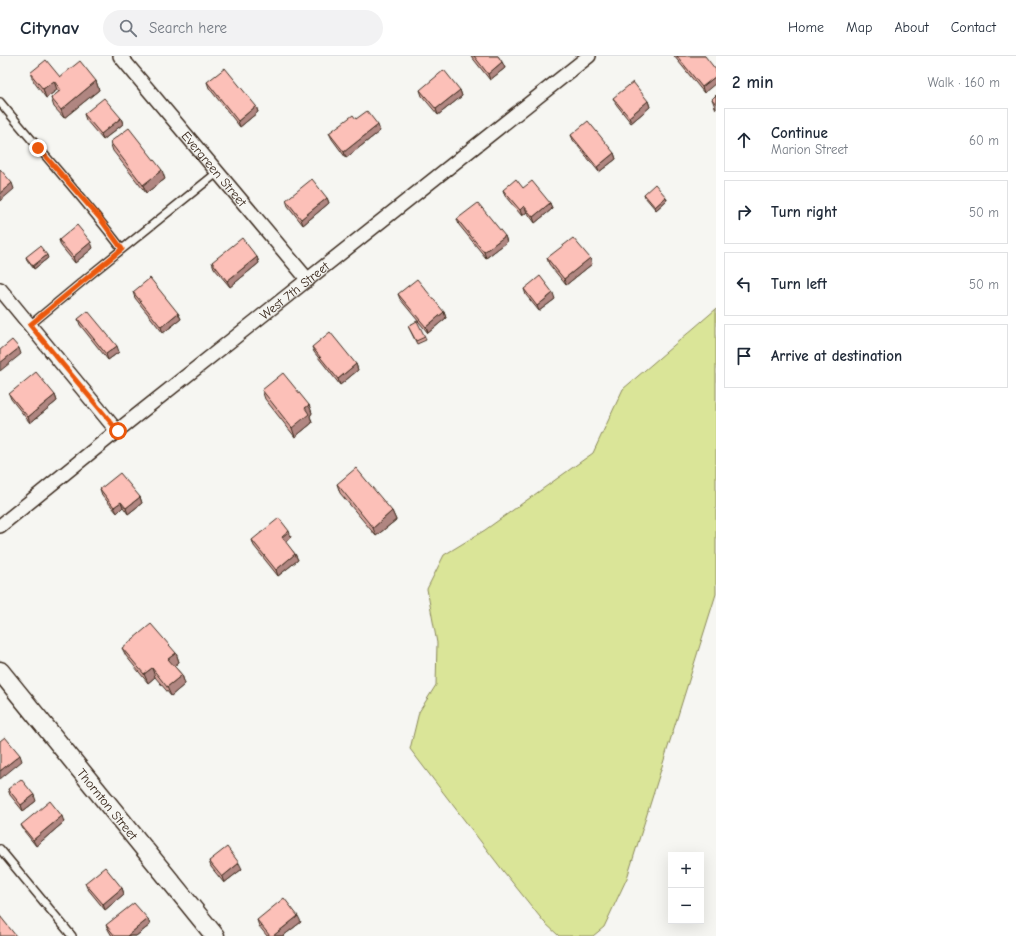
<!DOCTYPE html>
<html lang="en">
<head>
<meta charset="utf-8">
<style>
  body { margin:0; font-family:"Comic Neue",sans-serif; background:#f2f2f3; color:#1f2937 }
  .controls { position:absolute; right:12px; bottom:12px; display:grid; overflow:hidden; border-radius:0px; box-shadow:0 4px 16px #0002 }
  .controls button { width:36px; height:36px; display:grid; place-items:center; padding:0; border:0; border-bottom:1px solid #e0e1e3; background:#fff; color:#1f2937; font:20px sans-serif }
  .stop { position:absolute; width:12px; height:12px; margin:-9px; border:3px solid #ea580c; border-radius:50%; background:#fff }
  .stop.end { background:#ea580c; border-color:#fff; box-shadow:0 1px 4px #0008 }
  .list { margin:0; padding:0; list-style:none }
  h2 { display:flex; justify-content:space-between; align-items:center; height:52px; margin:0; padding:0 16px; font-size:17px }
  h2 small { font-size:13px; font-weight:400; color:#747a83 }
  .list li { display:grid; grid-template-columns:26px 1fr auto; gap:12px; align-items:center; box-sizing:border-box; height:64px; margin:0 8px 8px; padding:0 8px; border:1px solid #e0e1e3; border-radius:0px }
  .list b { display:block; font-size:15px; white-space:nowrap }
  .list p { margin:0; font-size:13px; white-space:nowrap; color:#747a83 }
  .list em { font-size:13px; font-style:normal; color:#747a83 }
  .icon { flex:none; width:22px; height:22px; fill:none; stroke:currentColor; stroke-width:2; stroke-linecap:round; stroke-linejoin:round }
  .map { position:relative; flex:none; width:716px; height:880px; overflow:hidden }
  header { display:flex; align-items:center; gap:24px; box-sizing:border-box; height:56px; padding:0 20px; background:#fff; border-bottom:1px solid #e0e1e3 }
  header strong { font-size:19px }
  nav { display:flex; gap:22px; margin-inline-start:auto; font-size:14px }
  .search { width:280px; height:36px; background:#f2f2f3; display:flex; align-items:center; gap:10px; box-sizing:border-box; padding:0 14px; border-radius:22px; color:#747a83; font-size:15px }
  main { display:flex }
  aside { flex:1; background:#fff }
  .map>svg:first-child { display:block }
</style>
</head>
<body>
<header>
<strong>Citynav</strong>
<div class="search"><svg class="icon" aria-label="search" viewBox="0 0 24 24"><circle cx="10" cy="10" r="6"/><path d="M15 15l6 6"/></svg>Search here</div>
<nav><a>Home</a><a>Map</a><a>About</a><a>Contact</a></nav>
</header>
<main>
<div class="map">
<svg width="716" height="880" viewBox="0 0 716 880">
  <rect width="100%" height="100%" fill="#f6f6f2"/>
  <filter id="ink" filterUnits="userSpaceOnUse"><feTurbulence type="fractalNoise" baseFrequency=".025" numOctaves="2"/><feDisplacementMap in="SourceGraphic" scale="8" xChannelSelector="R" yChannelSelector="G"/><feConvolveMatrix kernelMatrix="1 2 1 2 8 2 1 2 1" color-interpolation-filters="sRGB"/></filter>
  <g filter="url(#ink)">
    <!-- green -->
    <path fill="#dae598" stroke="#8a885b" d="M716 253V538L627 822 604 871 593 880H559L544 866 504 816 410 693 419 656 436 629 437 587 427 533 444 499 485 474 593 397 623 333Z"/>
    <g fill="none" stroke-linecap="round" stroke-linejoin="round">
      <defs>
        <path id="lane" d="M0 46C40 95 84 142 122 193
          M30 269 95 215 218 116
          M0 793 72 880"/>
        <g id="street">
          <path id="s1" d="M120 0 308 224"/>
          <path d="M0 233 117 375"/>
          <path id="s2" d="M0 470 117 375 589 0"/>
        </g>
        <g id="secondary">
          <path id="s3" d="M0 615 215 880"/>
        </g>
      </defs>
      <!-- lane casing -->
      <use href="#lane" stroke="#3b2a1e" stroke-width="10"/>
      <!-- street casing -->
      <use href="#street" stroke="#3b2a1e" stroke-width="16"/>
      <!-- secondary casing -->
      <use href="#secondary" stroke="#3b2a1e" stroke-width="21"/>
      <!-- lane -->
      <use href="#lane" stroke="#f6f6f2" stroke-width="7"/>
      <!-- street -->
      <use href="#street" stroke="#f6f6f2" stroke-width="13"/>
      <!-- secondary -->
      <use href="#secondary" stroke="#f6f6f2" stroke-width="18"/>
    </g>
    <!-- wall -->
    <path fill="#d9a59e" stroke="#3b2a1e" d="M471 0H498L502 6 505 12 490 24Z
      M674 0H705L704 37Z
      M30 17 96 25 99 34 64 62 54 51 51 42 59 36 57 34 46 42 34 26Z
      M207 26 256 50 258 56 240 71 209 32Z
      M420 34H460L462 40 438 59 422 40Z
      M716 39V53L715 51 712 43Z
      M613 42 648 45 650 51 631 67 616 48Z
      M84 58 121 62 123 68 103 84 86 64Z
      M356 63 380 75 346 102 332 83 329 77Z
      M571 79 614 97 616 103 599 116 573 84Z
      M110 86 165 123 146 137 113 95Z
      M523 132 550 147 552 153 535 167 527 156 522 160 505 140 503 134Z
      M644 138 666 141 667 144 656 154 645 141Z
      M327 142 329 147 303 169 288 150 286 144Z
      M457 163 505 180 507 186 486 202 459 169Z
      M59 184 93 192 75 207 61 190Z
      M26 201 48 202 34 213 27 204Z
      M257 201 259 207 230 231 214 212 212 206Z
      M547 202 592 208 566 229 549 208Z
      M524 233 555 243 539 255 526 239Z
      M133 236 178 257 181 263 163 277 135 242Z
      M398 238 444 256 446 262 428 277 400 243Z
      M78 263 119 296 108 304 80 269Z
      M408 270 425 281 426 284 417 288Z
      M312 291 356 308 358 314 340 329 314 296Z
      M262 334 309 349 312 357 310 360 312 367 295 381 265 343Z
      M9 338 55 339 57 345 30 367 11 343Z
      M337 428 392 455 396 464 376 480 340 437Z
      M100 433 140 441 142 447 128 458 123 451 117 457 102 439Z
      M291 481 285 486 295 498 298 504 278 520 254 490 252 484Z
      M122 592 176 597 179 606 174 610 182 619 185 628 171 640 155 621 148 627 126 600Z
      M8 733 36 745 23 755 10 739Z
      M64 766 36 790 24 775 21 769Z
      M209 805 242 813 224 827 211 811Z
      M85 827 122 832 124 838 105 854 87 832Z
      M148 863 150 869 136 880H112L109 875 106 869Z
      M257 864 301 866 283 880H267L259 870Z"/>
    <!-- shaded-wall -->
    <path fill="#b08681" stroke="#3b2a1e" d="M502 6 505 12 490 24 488 18Z
      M716 20V27L704 37 702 31Z
      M54 25 57 34 46 42 43 33Z
      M96 25 99 34 64 62 61 54Z
      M460 34 462 40 438 59 436 53Z
      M648 45 650 51 631 67 629 61Z
      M256 50 258 56 240 71 238 65Z
      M121 62 123 68 103 84 101 78Z
      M378 69 380 75 346 102 344 96Z
      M614 97 616 103 599 116 597 111Z
      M162 114 165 123 146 137 143 129Z
      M12 127 14 133 0 145V137Z
      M666 141 667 144 656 154 655 151Z
      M327 142 329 147 303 169 301 163Z
      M550 147 552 153 535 167 533 161Z
      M524 150 527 156 522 160 520 154Z
      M505 180 507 186 486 202 484 196Z
      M91 186 93 192 75 207 73 201Z
      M47 199 48 202 34 213 33 210Z
      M257 201 259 207 230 231 227 225Z
      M590 202 592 208 566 229 564 223Z
      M553 237 555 243 539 255 537 250Z
      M444 256 446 262 428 277 426 271Z
      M178 257 181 263 163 277 161 271Z
      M117 290 119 296 108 304 106 298Z
      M19 292 21 298 0 315V307Z
      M356 308 358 314 340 329 338 323Z
      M55 339 57 345 30 367 28 361Z
      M309 349 312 357 310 360 312 367 295 381 292 372 305 352Z
      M140 441 142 447 128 458 126 452Z
      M121 446 123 451 117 457 114 451Z
      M392 455 396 464 376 480 373 472Z
      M289 475 291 481 284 487 282 481Z
      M295 498 298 504 278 520 276 514Z
      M176 597 179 606 172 612 168 603Z
      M152 612 155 621 148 627 144 618Z
      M182 619 185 628 171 640 167 631Z
      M20 699 22 705 0 723V715Z
      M34 739 36 745 23 755 21 749Z
      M62 760 64 766 36 790 33 784Z
      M239 807 242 813 224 827 222 821Z
      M122 832 124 838 105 854 103 848Z
      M298 860 301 866 283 880H273Z
      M148 863 150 869 136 880H127Z"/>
    <!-- building -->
    <path fill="#fcc0b8" stroke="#3b2a1e" d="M474 0H498L502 6 488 18Z
      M677 0H705L716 14V20L702 31Z
      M46 4 60 21 80 5 96 25 61 54 51 42 61 34 54 25 43 33 30 17Z
      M225 12 256 50 238 65 207 26Z
      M444 14 460 34 436 53 420 34Z
      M633 26 648 45 629 61 613 42Z
      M716 39V48L712 43Z
      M104 42 121 62 101 78 84 58Z
      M367 55 378 69 344 96 329 77 353 59 356 63Z
      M588 65 614 97 597 111 571 79Z
      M129 72 162 114 143 129 110 86Z
      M0 113 12 127 0 137Z
      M312 123 327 142 301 163 286 144Z
      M516 123 523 132 532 125 550 147 533 161 524 150 520 154 503 134Z
      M655 128 666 141 655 151 644 138Z
      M478 147 505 180 484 196 457 163Z
      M77 169 91 186 73 201 59 184Z
      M242 182 257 201 227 225 212 206Z
      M573 182 590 202 564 223 547 202Z
      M40 190 47 199 33 210 26 201Z
      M540 220 553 237 537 250 524 233Z
      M150 222 178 257 161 271 133 236Z
      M417 223 444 256 426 271 398 238Z
      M88 255 117 290 106 298 78 263Z
      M417 265 425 281 416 285 408 270Z
      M330 276 356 308 338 323 312 291Z
      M12 284 19 292 0 307V294Z
      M36 316 55 339 28 361 9 338Z
      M283 317 309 349 305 352 309 358 292 372 262 334Z
      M356 412 392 455 373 472 337 428Z
      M120 417 140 441 126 452 121 446 114 451 100 433Z
      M279 462 289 475 282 481 295 498 276 514 252 484Z
      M151 568 176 597 168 603 182 619 167 631 152 612 144 618 122 592Z
      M5 681 20 699 0 715V685Z
      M21 723 34 739 21 749 8 733Z
      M50 745 62 760 33 784 21 769Z
      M227 791 239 807 222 821 209 805Z
      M105 811 122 832 103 848 85 827Z
      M284 842 298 860 273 880H270L257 864Z
      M134 847 148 863 127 880H115L106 869Z
      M0 860 16 880H0Z"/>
  </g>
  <g fill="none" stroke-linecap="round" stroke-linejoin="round" filter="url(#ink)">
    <!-- route -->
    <path stroke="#ea580c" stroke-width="5" d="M38 92 99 161 122 193 30 269 118 375"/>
  </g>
  <g text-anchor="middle" stroke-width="3" stroke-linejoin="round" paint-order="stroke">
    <!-- street labels -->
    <g font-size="13" fill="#3b2a1e" stroke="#f6f6f2">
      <text dy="5" stroke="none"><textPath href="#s1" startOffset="147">Evergreen Street</textPath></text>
      <text dy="5" stroke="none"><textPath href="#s2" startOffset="377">West 7th Street</textPath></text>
      <text dy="5" stroke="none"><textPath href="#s3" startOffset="171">Thornton Street</textPath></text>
    </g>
  </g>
</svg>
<div class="controls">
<button>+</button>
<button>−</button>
</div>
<div class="stop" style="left:118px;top:375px"></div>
<div class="stop end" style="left:38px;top:92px"></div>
</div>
<aside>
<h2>2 min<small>Walk · 160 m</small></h2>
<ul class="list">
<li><svg class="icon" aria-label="ahead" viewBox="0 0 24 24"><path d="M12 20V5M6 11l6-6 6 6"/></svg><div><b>Continue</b><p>Marion Street</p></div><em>60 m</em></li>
<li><svg class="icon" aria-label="right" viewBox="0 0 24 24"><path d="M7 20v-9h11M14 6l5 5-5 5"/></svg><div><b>Turn right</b></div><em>50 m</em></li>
<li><svg class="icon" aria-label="left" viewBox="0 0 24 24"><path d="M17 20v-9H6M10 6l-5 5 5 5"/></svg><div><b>Turn left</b></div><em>50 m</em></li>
<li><svg class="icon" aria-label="arrive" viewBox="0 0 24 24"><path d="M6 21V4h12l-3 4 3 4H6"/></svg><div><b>Arrive at destination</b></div></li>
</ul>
</aside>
</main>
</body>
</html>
